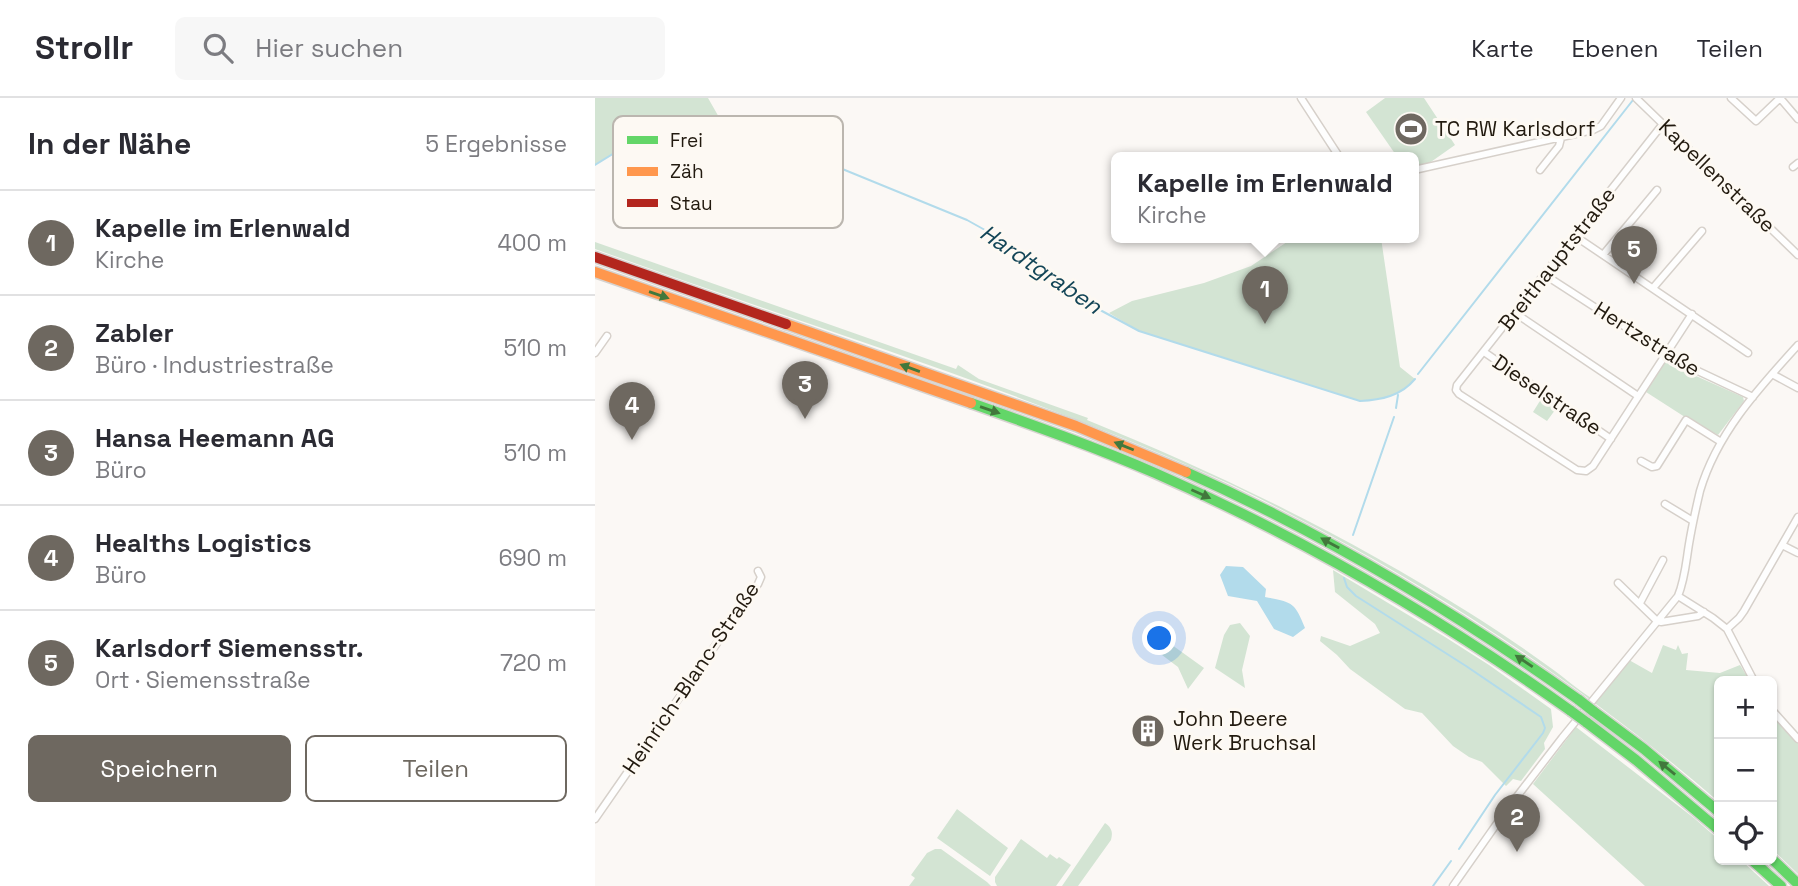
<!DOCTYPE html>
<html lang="de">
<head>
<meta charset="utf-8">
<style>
  body { margin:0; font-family:"Space Grotesk",sans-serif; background:#f7f7f7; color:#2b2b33 }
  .controls { position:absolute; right:21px; bottom:21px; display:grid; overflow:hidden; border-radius:10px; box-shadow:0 2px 5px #0004 }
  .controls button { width:63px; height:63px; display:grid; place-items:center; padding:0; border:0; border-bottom:2px solid #e1e1e2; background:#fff; color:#2b2b33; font:35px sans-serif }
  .you { position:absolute; left:565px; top:541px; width:24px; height:24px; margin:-18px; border:5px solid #fff; border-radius:50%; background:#1a73e8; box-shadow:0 0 0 10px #1a73e833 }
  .badge { display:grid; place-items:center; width:46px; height:46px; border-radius:50%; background:#6e6860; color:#fff; font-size:23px; font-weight:700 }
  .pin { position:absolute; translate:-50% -58px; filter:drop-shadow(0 2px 4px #0008) }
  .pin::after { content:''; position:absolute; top:37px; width:24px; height:21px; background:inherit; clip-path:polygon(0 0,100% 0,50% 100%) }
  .popup { position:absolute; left:516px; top:54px; width:308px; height:91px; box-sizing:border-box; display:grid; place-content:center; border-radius:10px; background:#fff; filter:drop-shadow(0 2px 5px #0005); font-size:23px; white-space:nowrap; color:#7c7c81 }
  .popup b { font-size:26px; color:#2b2b33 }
  .popup::after { content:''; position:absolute; left:50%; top:100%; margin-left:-14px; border:14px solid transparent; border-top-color:#fff }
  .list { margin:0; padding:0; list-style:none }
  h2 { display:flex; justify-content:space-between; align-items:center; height:91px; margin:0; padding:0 28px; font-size:30px }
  h2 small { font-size:23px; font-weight:400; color:#7c7c81 }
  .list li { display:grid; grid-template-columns:46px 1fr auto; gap:21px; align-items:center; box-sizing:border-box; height:105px; padding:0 28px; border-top:2px solid #e1e1e2 }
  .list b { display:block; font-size:26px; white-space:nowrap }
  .list p { margin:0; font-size:23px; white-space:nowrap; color:#7c7c81 }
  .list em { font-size:23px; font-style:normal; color:#7c7c81 }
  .actions { display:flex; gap:14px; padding:21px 28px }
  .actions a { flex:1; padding:16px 0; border:2px solid #6e6860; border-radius:10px; text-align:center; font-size:24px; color:#6e6860 }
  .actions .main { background:#6e6860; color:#fff }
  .icon { flex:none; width:38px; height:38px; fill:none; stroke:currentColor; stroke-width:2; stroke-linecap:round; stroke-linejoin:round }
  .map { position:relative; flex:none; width:1203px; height:788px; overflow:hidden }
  header { display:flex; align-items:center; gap:42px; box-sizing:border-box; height:98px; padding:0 35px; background:#fff; border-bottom:2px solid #e1e1e2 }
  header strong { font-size:33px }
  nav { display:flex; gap:38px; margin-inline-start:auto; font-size:24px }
  .search { width:490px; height:63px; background:#f7f7f7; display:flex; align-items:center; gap:18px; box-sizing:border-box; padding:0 24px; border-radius:10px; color:#7c7c81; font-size:26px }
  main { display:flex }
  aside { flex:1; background:#fff }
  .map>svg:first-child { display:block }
</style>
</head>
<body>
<header>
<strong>Strollr</strong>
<div class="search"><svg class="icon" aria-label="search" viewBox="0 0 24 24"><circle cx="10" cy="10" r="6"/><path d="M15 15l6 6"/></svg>Hier suchen</div>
<nav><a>Karte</a><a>Ebenen</a><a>Teilen</a></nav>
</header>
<main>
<aside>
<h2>In der Nähe<small>5 Ergebnisse</small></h2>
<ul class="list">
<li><span class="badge">1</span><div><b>Kapelle im Erlenwald</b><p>Kirche</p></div><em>400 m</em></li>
<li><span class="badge">2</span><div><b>Zabler</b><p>Büro · Industriestraße</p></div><em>510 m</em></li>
<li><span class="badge">3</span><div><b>Hansa Heemann AG</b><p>Büro</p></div><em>510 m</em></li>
<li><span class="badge">4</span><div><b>Healths Logistics</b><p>Büro</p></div><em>690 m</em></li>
<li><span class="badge">5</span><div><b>Karlsdorf Siemensstr.</b><p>Ort · Siemensstraße</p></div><em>720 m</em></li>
</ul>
<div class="actions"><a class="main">Speichern</a><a>Teilen</a></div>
</aside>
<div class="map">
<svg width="1203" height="788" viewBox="0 0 1203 788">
  <rect width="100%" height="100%" fill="#fbf8f5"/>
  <!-- green -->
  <path fill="#d3e4d3" d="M0 0H113L125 21 104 19 68 25 0 67Z
    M790 0H829L860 47 833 66 819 69V60H803L771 14Z
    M698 140H786L805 269 820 281C805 297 787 302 765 303L544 233 514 215 537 203 609 185 656 168Z
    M0 144 361 271 363 267 384 281 493 320 492 322C625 376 752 438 873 514 900 531 927 549 953 568 969 579 983 592 999 602L1034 562 1057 575 1068 547 1081 552 1083 547 1087 556 1093 555 1091 572 1125 575 1145 567 1155 583H1124V704C1002 599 869 509 727 433 691 414 656 395 619 379 419 289 206 226 0 151Z
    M1071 263H1075L1101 278 1148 299 1149 303 1123 337 1093 321 1051 294Z
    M948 298 963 308 952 323 938 314Z
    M738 472 850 539 894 567 956 611 958 629 949 645 950 651 926 683 918 681 911 688 887 664 874 659 858 648 827 615 810 611 755 571 742 557 725 543 726 538 755 548 785 535 780 526 740 494Z
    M645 525 655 538 647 572 650 590 620 570 629 537 635 527Z
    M577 547 609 570 593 591 583 569 559 551Z
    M1177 612 1203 641V776L1177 751Z
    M981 629 1099 720 1124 742V762H1146L1174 788H1050L938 686Z
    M362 711 413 750 395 778 342 740Z
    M510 725C517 730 518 734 516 742L483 788H467Z
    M426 741 452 760 455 756 462 761 464 759 476 767 461 788H402L400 784V779Z
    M340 751H346L392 784 396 788H314L320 780 316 777 332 755Z"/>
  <!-- water -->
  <path fill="#b2dbeb" d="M631 468 648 469 671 491 670 499C697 504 700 504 710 530L698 539 679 531 662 503 633 498 625 477Z"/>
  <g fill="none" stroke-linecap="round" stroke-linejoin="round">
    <!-- stream -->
    <path stroke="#b2dbeb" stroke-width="2" d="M0 67 68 25 104 19 125 21 372 122 415 146 494 206 544 233 765 303C786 302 806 298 820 281
      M823 276 1038 2
      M801 310 803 297
      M758 437 799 319
      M749 480 752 489 761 498 871 568 946 619 950 630 948 635 900 697 864 751
      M838 788 856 763"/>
    <defs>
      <path id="street" d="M706 0 745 60
        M1041 0 1203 157
        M1136 0 1161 23 1185 0
        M1185 0 1203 21
        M1067 27 862 287 861 292 864 296 982 372 991 373 998 368 1097 216
        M1198 69 1203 65
        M819 72 998 32 1006 28 1026 0
        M945 72 964 48 966 40
        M980 138 1153 255
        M1008 157 1062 92
        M950 177 1086 265 1158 299
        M1058 190 1107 133
        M920 215 1043 298
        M889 254 1016 341
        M0 255 12 238
        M1177 276 1203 290
        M1046 363 1057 369 1062 368 1091 322 1126 344
        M1070 406 1098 423
        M1187 447 1203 455
        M1023 485 1062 523
        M1083 498 1118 520 1132 531 1159 583
        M1045 505 1068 462
        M1062 523 1066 524 1103 518 1109 514
        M1132 531 1144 520 1149 513 1203 419
        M1177 612 1203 641
        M0 721 163 486 166 479 163 473
        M858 788 910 714 967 640 1083 498C1090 481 1091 464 1094 446 1097 428 1101 410 1105 393 1122 335 1164 290 1203 247"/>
      <path id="fast" d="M376 305C438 327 500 349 560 375 708 440 845 520 976 613
        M591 374C730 436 860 514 984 602
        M998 613 1049 651 1124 714
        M991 624 1041 662 1124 732
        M1177 761 1203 786
        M1157 762 1186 788"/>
      <path id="slow" d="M0 174 376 305
        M191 226 481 328 591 374"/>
      <path id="jam" d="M0 159 191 226"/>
    </defs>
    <!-- street casing -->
    <use href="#street" stroke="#d6d0ca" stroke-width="9"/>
    <!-- fast casing -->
    <use href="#fast" stroke="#d6d3d0" stroke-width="13"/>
    <!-- slow casing -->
    <use href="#slow" stroke="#d6d3d0" stroke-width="13"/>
    <!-- jam casing -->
    <use href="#jam" stroke="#d6d3d0" stroke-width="13"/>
    <!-- street -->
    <use href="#street" stroke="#fefefe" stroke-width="6"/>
    <!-- fast -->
    <use href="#fast" stroke="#63d668" stroke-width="10"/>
    <!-- slow -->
    <use href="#slow" stroke="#ff974d" stroke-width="10"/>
    <!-- jam -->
    <use href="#jam" stroke="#b3261e" stroke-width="10"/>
    <defs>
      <path id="fast-bridge" d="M984 602 998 613
        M976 613 991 624"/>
    </defs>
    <!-- fast-bridge casing -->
    <use href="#fast-bridge" stroke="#d6d3d0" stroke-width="13" stroke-linecap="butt"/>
    <!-- fast-bridge -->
    <use href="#fast-bridge" stroke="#63d668" stroke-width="10"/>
  </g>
  <!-- one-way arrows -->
  <defs><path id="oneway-solid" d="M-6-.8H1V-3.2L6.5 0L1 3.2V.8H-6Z" transform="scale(1.75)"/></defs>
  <g fill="#42783c">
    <use href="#oneway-solid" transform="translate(64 197) rotate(19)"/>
    <use href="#oneway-solid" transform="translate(315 270) rotate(-160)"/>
    <use href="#oneway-solid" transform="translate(395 312) rotate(19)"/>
    <use href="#oneway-solid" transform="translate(529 348) rotate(-158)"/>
    <use href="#oneway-solid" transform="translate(606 396) rotate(24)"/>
    <use href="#oneway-solid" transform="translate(735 445) rotate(-151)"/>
    <use href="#oneway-solid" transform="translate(929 563) rotate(-146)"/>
    <use href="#oneway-solid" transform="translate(1072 670) rotate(-141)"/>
  </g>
  <!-- icons -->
  <defs>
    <symbol id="stadium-disc" viewBox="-11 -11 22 22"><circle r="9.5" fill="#6e6860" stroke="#fdf9f3"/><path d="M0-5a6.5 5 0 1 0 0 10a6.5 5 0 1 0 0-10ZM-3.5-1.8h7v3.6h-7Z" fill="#fff"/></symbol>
    <symbol id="building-disc" viewBox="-11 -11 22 22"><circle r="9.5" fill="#6e6860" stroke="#fdf9f3"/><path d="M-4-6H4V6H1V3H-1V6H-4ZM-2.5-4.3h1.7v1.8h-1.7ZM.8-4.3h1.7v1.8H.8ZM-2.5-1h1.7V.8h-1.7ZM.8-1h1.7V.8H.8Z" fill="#fff"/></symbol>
  </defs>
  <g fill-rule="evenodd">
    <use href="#stadium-disc" x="797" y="12" width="38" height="38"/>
    <use href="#building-disc" x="534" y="614" width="38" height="38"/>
  </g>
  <g text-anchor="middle" stroke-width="6" stroke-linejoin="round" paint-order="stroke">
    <!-- poi labels -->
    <g font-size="21" fill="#221a0f" stroke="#fdf9f3" text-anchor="start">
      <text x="840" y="38">TC RW Karlsdorf</text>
      <text x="578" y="628">John Deere<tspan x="578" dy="24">Werk Bruchsal</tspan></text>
    </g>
    <!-- street labels -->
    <g font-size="21" fill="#221a0f" stroke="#fdf9f3">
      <text transform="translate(1122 78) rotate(44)" y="7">Kapellenstraße</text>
      <text transform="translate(962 161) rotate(-52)" y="7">Breithauptstraße</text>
      <text transform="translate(1052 241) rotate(32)" y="7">Hertzstraße</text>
      <text transform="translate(952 297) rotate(34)" y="7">Dieselstraße</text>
      <text transform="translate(96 580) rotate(-56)" y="7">Heinrich-Blanc-Straße</text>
    </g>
    <!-- water labels -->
    <g font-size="23" font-style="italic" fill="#134557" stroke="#fdf9f3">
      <text transform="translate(446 171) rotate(34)" y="8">Hardtgraben</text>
    </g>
  </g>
  <!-- legend -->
  <rect x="18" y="18" width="230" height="112" rx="10" fill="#fdf9f3" stroke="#bbb6af" stroke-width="2"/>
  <rect x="32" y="38" width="31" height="8" fill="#63d668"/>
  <rect x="32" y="69" width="31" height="9" fill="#ff974d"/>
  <rect x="32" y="101" width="31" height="8" fill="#b3261e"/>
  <g font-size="19" fill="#221a0f">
    <text x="75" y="49">Frei</text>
    <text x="75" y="80">Zäh</text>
    <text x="75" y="112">Stau</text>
  </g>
</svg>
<div class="controls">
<button>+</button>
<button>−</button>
<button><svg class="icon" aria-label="locate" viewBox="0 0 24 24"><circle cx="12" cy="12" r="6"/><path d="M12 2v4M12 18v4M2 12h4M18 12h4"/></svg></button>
</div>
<div class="you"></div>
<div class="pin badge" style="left:670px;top:226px">1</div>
<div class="popup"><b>Kapelle im Erlenwald</b>Kirche</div>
<div class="pin badge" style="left:922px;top:754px">2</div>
<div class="pin badge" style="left:210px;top:321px">3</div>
<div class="pin badge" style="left:37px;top:342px">4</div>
<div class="pin badge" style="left:1039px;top:186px">5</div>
</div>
</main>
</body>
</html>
